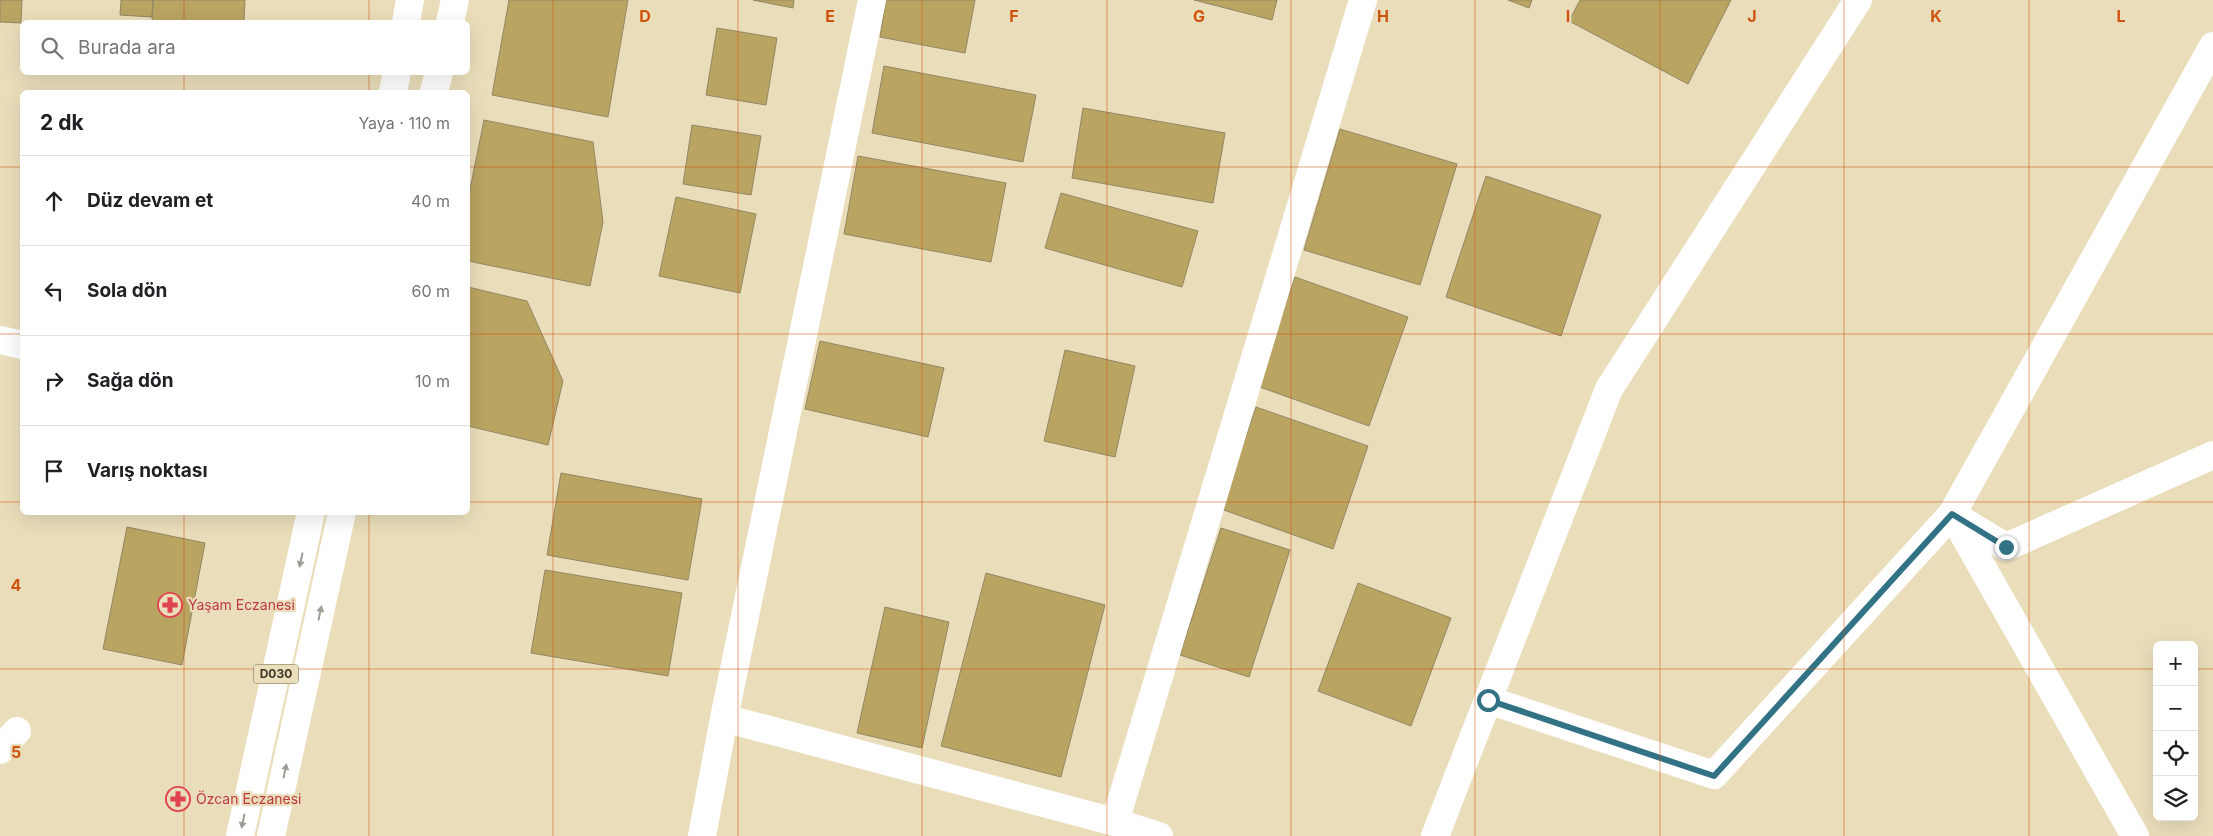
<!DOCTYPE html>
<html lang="tr">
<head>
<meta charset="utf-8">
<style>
  body { margin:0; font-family:Inter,sans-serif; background:#f2f2f2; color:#202124 }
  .controls { position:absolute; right:15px; bottom:15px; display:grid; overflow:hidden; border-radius:8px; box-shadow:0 5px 20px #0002 }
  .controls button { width:45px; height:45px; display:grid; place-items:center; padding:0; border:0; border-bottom:1px solid #e0e0e0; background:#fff; color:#202124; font:25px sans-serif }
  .stop { position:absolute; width:15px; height:15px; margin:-11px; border:4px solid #317385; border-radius:50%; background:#fff }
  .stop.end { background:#317385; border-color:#fff; box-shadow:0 1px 5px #0008 }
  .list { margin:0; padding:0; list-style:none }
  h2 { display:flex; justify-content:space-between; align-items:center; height:65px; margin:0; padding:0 20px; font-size:21px }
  h2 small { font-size:16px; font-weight:400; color:#757577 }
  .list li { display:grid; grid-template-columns:32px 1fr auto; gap:15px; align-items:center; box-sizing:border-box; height:90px; padding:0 20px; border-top:1px solid #e0e0e0 }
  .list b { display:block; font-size:19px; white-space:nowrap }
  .list em { font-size:16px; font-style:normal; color:#757577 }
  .icon { flex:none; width:28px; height:28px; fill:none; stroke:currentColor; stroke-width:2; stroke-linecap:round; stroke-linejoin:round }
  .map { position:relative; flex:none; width:2213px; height:836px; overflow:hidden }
  .search { position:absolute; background:#fff; box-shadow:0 5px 20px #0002; left:20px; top:20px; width:450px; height:55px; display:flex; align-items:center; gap:12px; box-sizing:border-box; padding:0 18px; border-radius:8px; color:#757577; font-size:19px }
  .panel { position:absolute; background:#fff; box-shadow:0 5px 20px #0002; left:20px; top:90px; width:450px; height:425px; border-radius:8px }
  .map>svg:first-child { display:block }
</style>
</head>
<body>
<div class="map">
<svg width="2213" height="836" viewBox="0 0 2213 836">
  <rect width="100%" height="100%" fill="#eadeba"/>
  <!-- building -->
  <path fill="#baa462" stroke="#928765" d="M0 0H22L21 23 0 22Z
    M121 0H153L152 17 120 15Z
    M153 0H245L244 22H152Z
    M509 0H628L608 117 492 95Z
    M753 0H794L793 8Z
    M886 0H975L965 53 880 37Z
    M1194 0H1277L1272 20Z
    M1508 0H1532L1529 8Z
    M1580 0H1731L1688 84 1569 21Z
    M717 28 777 38 766 105 706 95Z
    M884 66 1036 95 1023 162 872 133Z
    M1083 108 1225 133 1213 203 1072 178Z
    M484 120 593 142 603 222 590 286 468 261V199Z
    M692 125 761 136 751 195 683 184Z
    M1340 129 1457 164 1420 285 1304 250Z
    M858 156 1006 183 991 262 844 234Z
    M1486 176 1601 215 1561 336 1446 297Z
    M1061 193 1198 231 1182 287 1045 248Z
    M676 197 756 214 740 293 659 276Z
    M1295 277 1408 317 1369 426 1257 386Z
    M468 287 527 301 563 381 548 445 468 426Z
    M820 341 944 368 928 437 805 409Z
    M1065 350 1135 366 1115 457 1044 441Z
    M1256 407 1368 446 1333 549 1221 509Z
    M561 473 702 499 688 580 547 555Z
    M127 527 205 543 182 665 103 649Z
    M1221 528 1290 550 1249 677 1180 655Z
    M545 570 682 593 668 676 531 653Z
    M986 573 1105 605 1061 777 941 746Z
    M1358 583 1451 618 1411 726 1318 691Z
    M885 607 949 622 922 748 857 733Z"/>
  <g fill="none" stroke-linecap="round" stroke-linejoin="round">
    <!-- minor -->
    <path stroke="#fff" stroke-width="28" d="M872 0 724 718 1115 822 1363 0
      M0 340 22 345
      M1952 514 2135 836
      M1953 515 2006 547 2213 455
      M1488 700 1714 775 1952 514 2213 46
      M0 750 17 731
      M1115 822 1159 836
      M702 836 724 718
      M1435 836 1609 389 1858 0"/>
    <!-- major -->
    <path stroke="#fff" stroke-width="28" d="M406 22 410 0
      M450 22 455 0
      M393 92 397 72
      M434 92 439 72
      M240 836 311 512
      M271 836 342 512"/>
  </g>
  <!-- one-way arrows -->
  <defs><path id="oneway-solid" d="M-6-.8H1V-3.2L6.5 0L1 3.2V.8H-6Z" transform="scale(1.25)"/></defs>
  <g fill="#9e9c94">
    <use href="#oneway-solid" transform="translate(301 560) rotate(102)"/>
    <use href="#oneway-solid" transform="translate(320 613) rotate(-78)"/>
    <use href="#oneway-solid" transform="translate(285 771) rotate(-78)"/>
    <use href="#oneway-solid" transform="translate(243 821) rotate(102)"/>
  </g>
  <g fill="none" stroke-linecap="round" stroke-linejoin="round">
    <!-- route -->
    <path stroke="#317385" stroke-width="6" d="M1488 700 1714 776 1952 514 2006 547"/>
  </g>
  <!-- grid -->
  <path fill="none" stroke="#ce5410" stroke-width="1" stroke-opacity="0.55" d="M184 0V22M369 0V22M553 0V836M738 0V836M922 0V836M1107 0V836M1291 0V836M1475 0V836M1660 0V836M1844 0V836M2029 0V836M184 72V92M369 72V92M0 167H22M468 167H2213M0 334H22M468 334H2213M0 502H22M468 502H2213M184 512V836M369 512V836M0 669H2157M2194 669H2213"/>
  <!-- icons -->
  <defs>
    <symbol id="pharmacy-ring" viewBox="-11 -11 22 22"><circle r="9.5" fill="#eadeba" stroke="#e0444e" stroke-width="1.5"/><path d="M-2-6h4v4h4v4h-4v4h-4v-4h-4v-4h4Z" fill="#e0444e"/></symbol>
  </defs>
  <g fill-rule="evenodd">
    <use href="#pharmacy-ring" x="156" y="591" width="28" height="28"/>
    <use href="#pharmacy-ring" x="164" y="785" width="28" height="28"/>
  </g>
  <g text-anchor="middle" stroke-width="4.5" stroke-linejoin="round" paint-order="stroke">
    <!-- shield labels -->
    <rect fill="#eadeba" stroke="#716a55" stroke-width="1" x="253.5" y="664.5" width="45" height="19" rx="4"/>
    <g font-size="12" font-weight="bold" fill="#3d382a">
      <text x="276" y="678">D030</text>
    </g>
    <!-- health labels -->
    <g font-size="14" fill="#be3a42" stroke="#eadeba" text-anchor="start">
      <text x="188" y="610">Yaşam Eczanesi</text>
      <text x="196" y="804">Özcan Eczanesi</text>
    </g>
  </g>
  <g font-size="16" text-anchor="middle" font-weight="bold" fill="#ce5410" stroke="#eadeba" stroke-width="4.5" stroke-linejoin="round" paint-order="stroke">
    <text x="645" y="22">D</text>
    <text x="830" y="22">E</text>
    <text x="1014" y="22">F</text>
    <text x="1199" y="22">G</text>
    <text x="1383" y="22">H</text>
    <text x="1568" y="22">I</text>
    <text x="1752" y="22">J</text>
    <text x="1936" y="22">K</text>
    <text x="2121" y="22">L</text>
    <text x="16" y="591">4</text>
    <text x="16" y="758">5</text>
  </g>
</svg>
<div class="controls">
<button>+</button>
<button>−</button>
<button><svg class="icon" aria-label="locate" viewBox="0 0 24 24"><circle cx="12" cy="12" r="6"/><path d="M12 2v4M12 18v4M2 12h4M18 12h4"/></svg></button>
<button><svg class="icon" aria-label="layers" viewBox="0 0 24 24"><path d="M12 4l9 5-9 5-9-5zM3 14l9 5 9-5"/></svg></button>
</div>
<div class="stop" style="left:1488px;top:700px"></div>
<div class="stop end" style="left:2006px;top:547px"></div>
<div class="search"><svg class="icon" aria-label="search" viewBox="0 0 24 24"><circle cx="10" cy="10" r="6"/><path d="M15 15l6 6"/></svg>Burada ara</div>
<section class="panel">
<h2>2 dk<small>Yaya · 110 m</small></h2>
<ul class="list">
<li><svg class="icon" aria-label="ahead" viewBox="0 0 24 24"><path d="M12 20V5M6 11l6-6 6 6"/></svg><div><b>Düz devam et</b></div><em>40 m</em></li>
<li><svg class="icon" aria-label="left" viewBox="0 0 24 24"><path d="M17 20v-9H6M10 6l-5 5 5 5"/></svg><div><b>Sola dön</b></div><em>60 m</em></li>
<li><svg class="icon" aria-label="right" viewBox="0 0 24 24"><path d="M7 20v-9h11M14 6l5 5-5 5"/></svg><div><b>Sağa dön</b></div><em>10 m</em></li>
<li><svg class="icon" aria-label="arrive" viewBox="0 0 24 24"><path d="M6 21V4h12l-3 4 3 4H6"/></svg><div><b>Varış noktası</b></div></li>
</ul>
</section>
</div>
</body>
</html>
